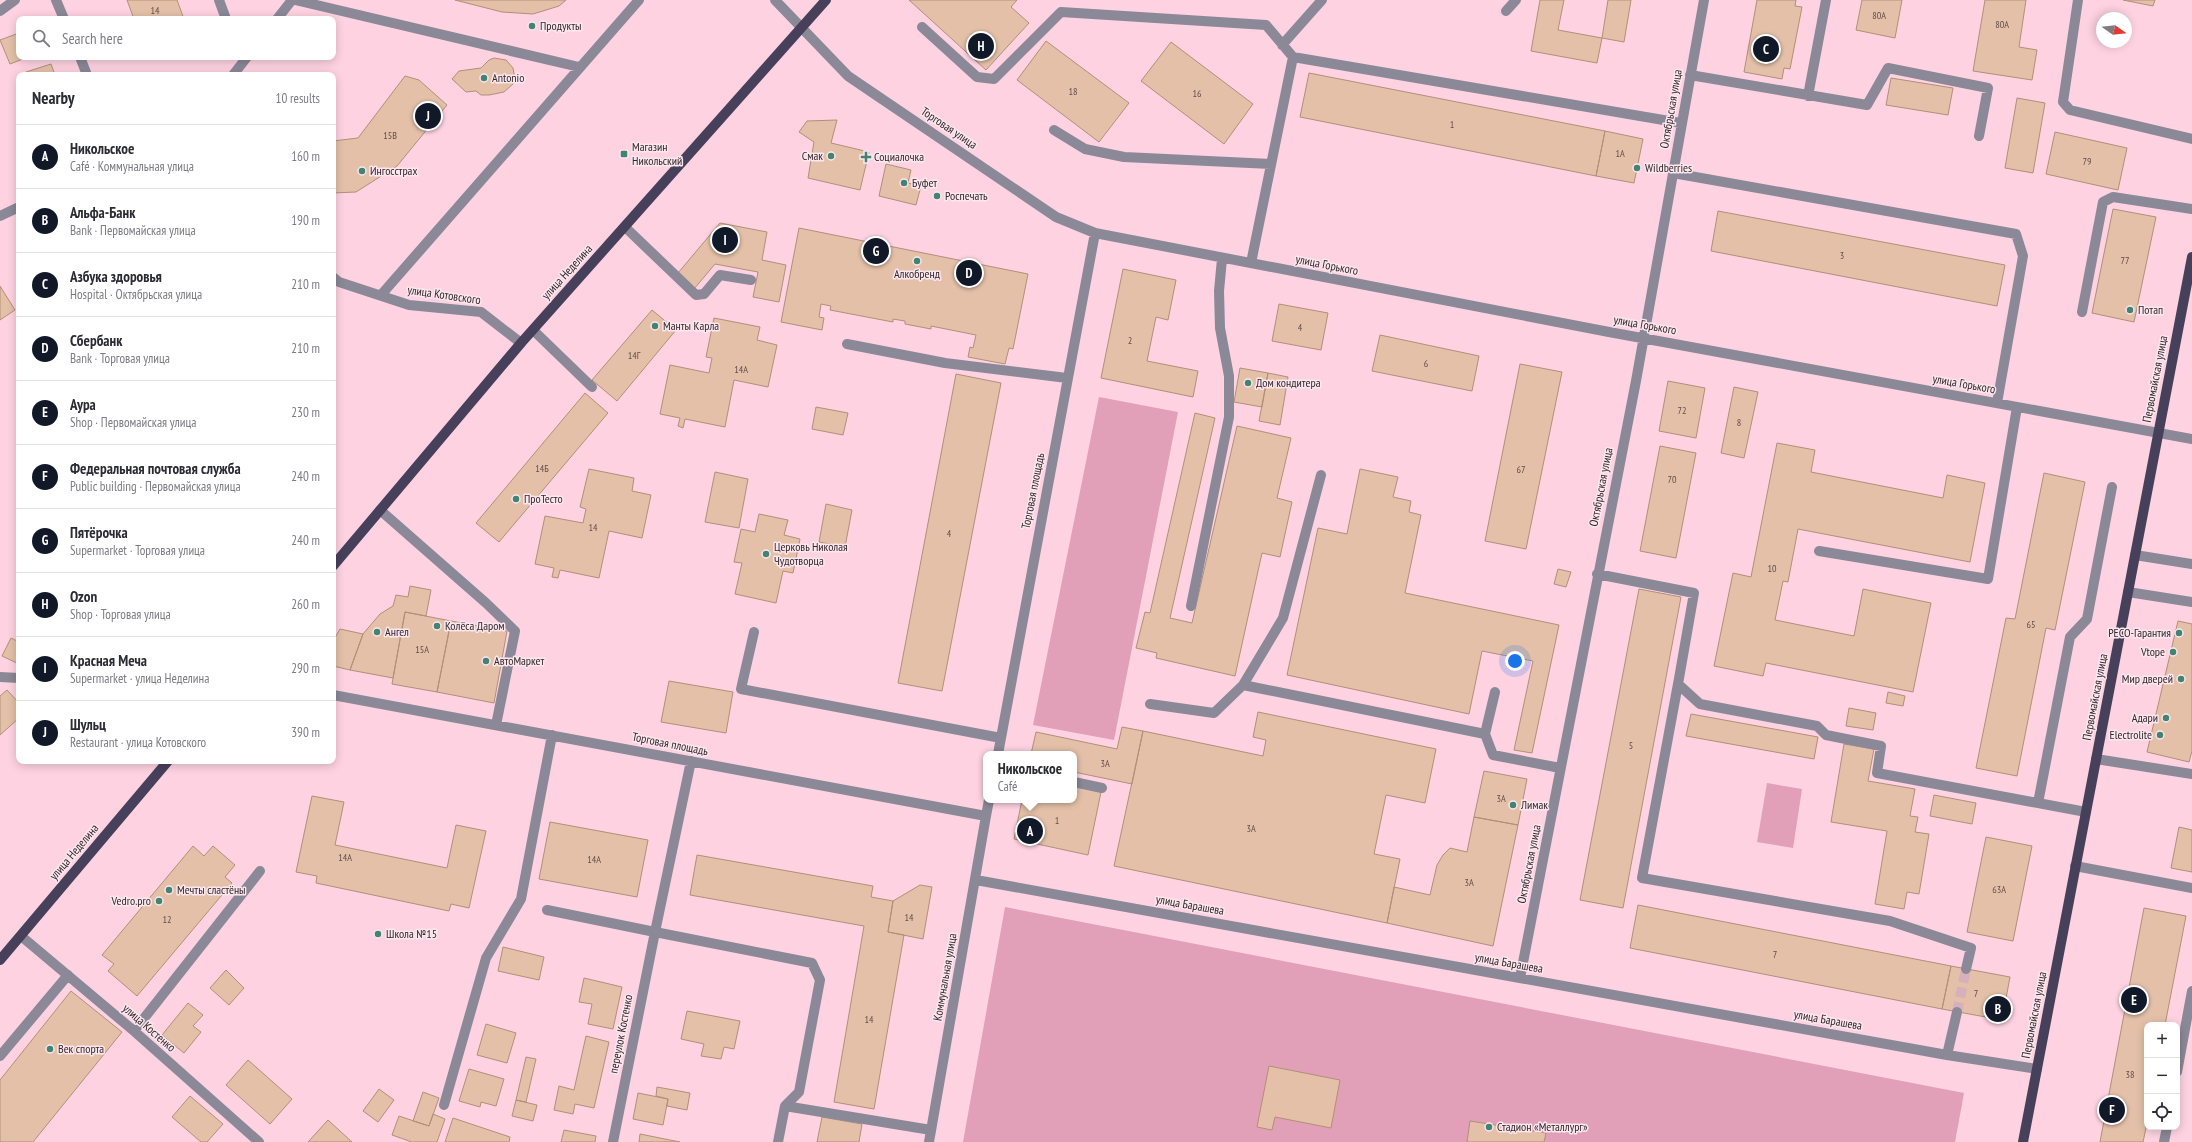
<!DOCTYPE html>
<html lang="en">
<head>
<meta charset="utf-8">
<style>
  body { margin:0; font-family:"PT Sans Narrow",sans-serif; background:#f7f7f7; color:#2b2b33 }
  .controls { position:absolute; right:12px; bottom:12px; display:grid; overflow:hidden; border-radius:8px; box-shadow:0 2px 10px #0003 }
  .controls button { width:36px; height:36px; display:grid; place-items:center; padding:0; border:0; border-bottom:1px solid #e1e1e2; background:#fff; color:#2b2b33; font:20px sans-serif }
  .compass { position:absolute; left:2096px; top:12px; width:36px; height:36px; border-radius:50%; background:#fff; box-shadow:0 2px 10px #0003; rotate:104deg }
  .you { position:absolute; left:1515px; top:661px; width:14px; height:14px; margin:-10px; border:3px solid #fff; border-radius:50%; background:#1a73e8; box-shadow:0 0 0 6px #1a73e833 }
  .badge { display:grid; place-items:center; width:26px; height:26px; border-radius:50%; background:#111827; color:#fff; font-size:13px; font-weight:700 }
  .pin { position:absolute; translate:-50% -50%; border:2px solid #fff; box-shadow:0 1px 4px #0006 }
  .popup { position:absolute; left:983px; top:751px; width:94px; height:52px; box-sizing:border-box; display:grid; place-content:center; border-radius:8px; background:#fff; filter:drop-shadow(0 1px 3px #0005); font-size:13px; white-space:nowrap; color:#7c7c81 }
  .popup b { font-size:15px; color:#2b2b33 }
  .popup::after { content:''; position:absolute; left:50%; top:100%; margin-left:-8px; border:8px solid transparent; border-top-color:#fff }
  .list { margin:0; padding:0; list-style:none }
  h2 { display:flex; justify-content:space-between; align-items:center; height:52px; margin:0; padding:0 16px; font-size:17px }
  h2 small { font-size:13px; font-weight:400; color:#7c7c81 }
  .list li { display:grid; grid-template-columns:26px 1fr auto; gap:12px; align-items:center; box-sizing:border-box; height:64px; padding:0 16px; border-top:1px solid #e1e1e2 }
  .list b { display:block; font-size:15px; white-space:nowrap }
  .list p { margin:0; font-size:13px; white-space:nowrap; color:#7c7c81 }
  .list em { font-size:13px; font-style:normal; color:#7c7c81 }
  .icon { flex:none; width:22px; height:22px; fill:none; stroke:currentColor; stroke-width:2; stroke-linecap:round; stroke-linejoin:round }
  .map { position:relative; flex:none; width:2192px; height:1142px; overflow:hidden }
  .search { position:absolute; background:#fff; box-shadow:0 2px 10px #0003; left:16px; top:16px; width:320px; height:44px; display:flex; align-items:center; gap:10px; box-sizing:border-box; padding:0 14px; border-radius:8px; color:#7c7c81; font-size:15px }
  .panel { position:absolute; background:#fff; box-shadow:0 2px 10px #0003; left:16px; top:72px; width:320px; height:692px; border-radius:8px }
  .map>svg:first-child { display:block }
</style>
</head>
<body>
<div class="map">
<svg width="2192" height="1142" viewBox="0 0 2192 1142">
  <rect width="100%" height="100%" fill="#fed2e1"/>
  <!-- green -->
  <path fill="#e29fb8" d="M1099 397 1178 412 1114 740 1033 725Z
    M1767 783 1802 789 1793 848 1757 842Z
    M1005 907 1964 1093 1955 1142H963Z"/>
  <!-- building -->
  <path fill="#e4c0a8" stroke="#b18f78" d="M127 0H177L184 19H134Z
    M455 0H566L559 6 533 14 502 12Z
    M909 0H1017L1011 7 1029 23 986 70Z
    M1540 0H1564L1558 30 1602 38 1597 63 1531 51Z
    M1608 0H1631L1624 42 1602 38Z
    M1757 0H1796L1795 6 1802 7 1790 69 1784 68 1782 79 1744 72Z
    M1862 0H1902L1895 38 1856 30Z
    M1985 0H2026L2019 47 2037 50 2032 80 1973 71Z
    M2123 0H2155L2153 6Z
    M19 33V57H28L10 64 0 40Z
    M1046 41 1129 103 1099 142 1017 80Z
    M1171 42 1253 104 1224 144 1141 81Z
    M494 58 506 60 513 68 515 79 513 84 504 92 489 95H481L476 91 466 92 452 79 459 71 481 68 489 60Z
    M51 64 55 75H27L26 72Z
    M1309 73 1605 131 1596 176 1300 117Z
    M405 76 419 80 447 105 397 166 356 192 333 193V141L358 138Z
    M1891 78 1953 88 1948 115 1886 105Z
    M2017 98 2045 103 2033 173 2005 168Z
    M837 120 831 143 869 152 860 190 808 178 814 142 799 132 807 121Z
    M1605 131 1643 139 1634 183 1596 176Z
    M2055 132 2127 148 2118 190 2046 174Z
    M886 164 911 170 908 183 921 186 916 205 879 196Z
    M2113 209 2156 217 2134 322 2092 313Z
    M1718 211 2005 265 1997 306 1711 251Z
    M720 223 767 232 762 260 786 265 779 302 753 297 758 272 715 264 694 289 678 273Z
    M799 228 1028 274 1013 349 1009 348 1005 364 968 357 970 347 973 348 976 335 931 326V329L905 324V321L893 319V322L830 310 831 306 821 304 819 317 824 318 822 330 781 322Z
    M1123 269 1176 280 1168 320 1156 317 1147 361 1198 371 1193 397 1101 378Z
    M0 286 15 310 0 320Z
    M1279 304 1328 313 1321 350 1272 341Z
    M652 310 676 330 617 401 592 380Z
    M714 318 760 327 757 340 777 345 768 387 734 380 725 427 685 419 683 428 678 426 680 418 660 414 670 365 709 373 712 358 706 357Z
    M1380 335 1479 356 1472 391 1372 371Z
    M1520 364 1562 372 1526 549 1485 541Z
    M1240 368 1268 373 1262 407 1234 402Z
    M1268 373 1288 377 1280 425 1259 421Z
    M956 374 1001 383 942 691 898 683Z
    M1668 381 1705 388 1696 438 1659 431Z
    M1734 387 1758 392 1744 458 1721 453Z
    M585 393 608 413 499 542 476 523Z
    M816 407 848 413 843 435 812 429Z
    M1195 413 1215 418 1170 618 1192 623 1237 426 1291 438 1277 498 1292 502 1280 557 1262 553 1235 676 1156 658 1157 653 1136 648 1145 612 1150 613Z
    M1777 443 1815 450 1811 472 1943 498 1947 475 1985 483 1970 562 1798 529 1788 582 1783 581 1775 620 1854 636 1863 589 1931 603 1913 692 1766 663 1763 676 1714 666 1733 573 1751 577Z
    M1660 446 1696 453 1676 558 1640 551Z
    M589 469 634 478 632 491 651 495 642 538 609 531 599 578 560 570 558 578 552 577 554 568 535 564 545 516 583 523 586 509 580 507Z
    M1360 469 1398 477 1393 497 1411 501 1409 512 1421 515 1405 593 1559 625 1532 753 1514 750 1533 661 1482 651 1469 714 1287 675 1318 528 1347 534Z
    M715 472 748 479 739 528 705 522Z
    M2044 473 2085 482 2055 630 2046 628 2017 776 1976 768 2006 618 2015 619Z
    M826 504 852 510 845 547 819 542Z
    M759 514 788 520 784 535 800 539 793 573 783 571 776 603 735 594 742 563 734 562 741 529 755 532Z
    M1558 569 1571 572 1566 587 1554 584Z
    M410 586 431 590 426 616 405 612 393 678 350 670 363 634 380 614 393 606 396 595 408 597Z
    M1639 589 1681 597 1623 908 1580 900Z
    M405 612 451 621 437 692 392 684Z
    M451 621 507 631 494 703 437 692Z
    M2178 621 2192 624V751L2189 762 2147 752Z
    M340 629 363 634 350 670 333 666V641Z
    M11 638 19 642V664L2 656Z
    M669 681 733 692 726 733 661 722Z
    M7 690 19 703V718L0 735V696Z
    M1888 692 1905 696 1903 706 1886 703Z
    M1849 708 1876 713 1873 730 1846 726Z
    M1258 712 1436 749 1425 803 1386 795 1374 854 1400 859 1387 923 1114 866 1143 731 1263 756 1266 740 1253 737Z
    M1691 714 1818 737 1814 759 1686 736Z
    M1122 727 1143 731 1132 784 1074 772V754H1031L1036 732 1117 749Z
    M1844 744 1874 749 1868 781 1915 789 1910 816 1918 817 1915 832 1929 834 1919 894 1907 892 1904 909 1875 904 1887 831 1831 822Z
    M1484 771 1527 779 1518 825 1474 817Z
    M1074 786 1101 792 1088 855 1014 839 1022 800H1074Z
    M1934 795 1976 803 1972 824 1930 816Z
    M312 796 344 802 335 845 447 868 456 825 486 831 469 908 451 904 449 911 316 883 317 876 296 872Z
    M1474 817 1518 825 1493 946 1387 923 1394 887 1430 895 1437 865 1443 855 1450 848 1467 852Z
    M550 822 648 840 637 897 539 879Z
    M2179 827 2192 830V872L2171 868Z
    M1986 837 2032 846 2013 941 1967 932Z
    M193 846 204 856 213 846 235 865 225 877 232 883 137 996 108 971 114 964 102 955Z
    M697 855 873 886 871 897 893 901 888 932 904 935 874 1109 834 1102 864 926 690 895Z
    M920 885 932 887 923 939 888 932 893 901Z
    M1638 905 1951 966 1942 1009 1630 948Z
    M2144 908 2186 916 2165 1025H2147V1123L2143 1142H2100Z
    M503 947 544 957 539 980 498 971Z
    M1951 966 2010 977 2002 1020 1942 1009Z
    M226 970 244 988 229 1005 210 988Z
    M584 978 622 987 613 1029 588 1024 592 1004 579 1002Z
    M71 991 122 1032 33 1142H0V1080Z
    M188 1003 203 1015 193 1026 201 1032 184 1053 162 1035Z
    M687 1011 740 1021 734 1049 724 1047 721 1059 701 1056 704 1044 681 1039Z
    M486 1024 516 1033 507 1063 477 1055Z
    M586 1036 609 1042 594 1108 575 1104 573 1114 554 1110 559 1086 574 1090Z
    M526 1057 536 1059 526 1102 516 1100Z
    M248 1060 292 1099 270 1124 226 1085Z
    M1269 1066 1340 1080 1331 1128 1275 1117 1272 1130 1257 1127Z
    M469 1069 504 1079 496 1106 481 1102 480 1107 459 1101Z
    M657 1087 690 1093 687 1110 667 1106 668 1099 656 1096Z
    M379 1089 394 1100 378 1122 363 1111Z
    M423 1092 439 1098 429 1126 413 1121Z
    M638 1093 668 1099 663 1125 633 1119Z
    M190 1096 223 1124 207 1142H201L172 1117Z
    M516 1100 537 1105 533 1121 512 1116Z
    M433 1114 445 1119 437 1142H412L392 1135 399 1116 429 1126Z
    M822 1117 862 1124 859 1142H817Z
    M453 1118 510 1137 509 1142H445Z
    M328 1120 352 1142H308Z
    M1470 1121 1546 1133 1544 1142H1467Z
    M564 1130 596 1136 595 1142H561Z
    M640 1134 680 1142H639Z"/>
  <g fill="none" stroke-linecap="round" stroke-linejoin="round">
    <!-- minor-tunnel -->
    <path stroke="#d6b0bd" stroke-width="10" stroke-dasharray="10 5" stroke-linecap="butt" d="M1957 1012 1966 969"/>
    <!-- minor -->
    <path stroke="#8b8897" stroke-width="10" d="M56 0 64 19
      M219 0 226 19
      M295 0 579 67
      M775 0 848 76 1056 217 1095 233 1609 332 2192 439
      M2078 0 2063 102 2070 110 2192 139
      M0 11 15 0
      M1506 11 1516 0
      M277 19 292 0
      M922 27 977 77 994 79 1061 12 1266 25 1293 57
      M1282 45 1322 0
      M80 57 87 75
      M233 75 247 57
      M1690 75 1867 105 1888 68 1988 88 1979 136
      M1808 96 1826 0
      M1054 130 1085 149 1124 157 1271 164
      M1673 173 2016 234 2023 256 1997 403
      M0 216 19 207
      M625 227 696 295 704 294 720 275 751 280
      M1251 263 1293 57 1681 123
      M333 277 339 282 409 305 481 312 521 343
      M381 295 639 0
      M2082 312 2103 202 2113 197 2192 209
      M533 330 592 387
      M847 344 945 363 1067 378
      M380 510 486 603 515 631 496 725
      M1819 551 1988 579 2017 407
      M2135 555 2192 564
      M1597 574 1694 593 1678 684 1700 704 1817 726 1826 735 1881 746 1877 773 2086 812
      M2128 592 2192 602
      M1191 606 1229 417V376L1220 328 1219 291 1222 259
      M754 632 741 689 1001 738
      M0 677 19 678
      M1678 684 1642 878 1890 921 1971 948 1966 969
      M1243 685 1283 618 1321 475
      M333 695 986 816 989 800
      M1150 704 1214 713 1243 685 1485 734 1493 755 1560 768
      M1485 734 1495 692
      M998 754 1095 233
      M2096 759 2192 774
      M1074 782 1102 788
      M2038 803 2070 637 2087 619 2112 487
      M2075 866 2192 888
      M976 880 1947 1055 2037 1069
      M547 910 655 932 691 761
      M21 936 134 1031 259 1142
      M1520 978 1636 381 1704 0
      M134 1031 260 871
      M1947 1055 1957 1012
      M0 1056 68 975
      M2177 1072 2192 991
      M444 1105 486 958 521 899 552 735
      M785 1106 931 1130
      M613 1142 655 932 812 963 820 980 799 1092 785 1106 778 1142
      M929 1142 986 816
      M2164 1142 2167 1127"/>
    <!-- major -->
    <path stroke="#47405b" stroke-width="10" d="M333 566 521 343 826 0
      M0 960 168 761
      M2023 1142 2192 257"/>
  </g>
  <!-- markers -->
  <g fill="#428373" stroke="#fae8ee" stroke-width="1.5">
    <circle cx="532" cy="26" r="4"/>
    <circle cx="484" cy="78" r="4"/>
    <rect x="620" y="150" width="8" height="8" rx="2"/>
    <circle cx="831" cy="156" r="4"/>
    <path d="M864 151h4v4h4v4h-4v4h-4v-4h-4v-4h4z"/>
    <circle cx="1637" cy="168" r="4"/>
    <circle cx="362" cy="171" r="4"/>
    <circle cx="904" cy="183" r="4"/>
    <circle cx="937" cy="196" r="4"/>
    <circle cx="917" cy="261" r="4"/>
    <circle cx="2130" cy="310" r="4"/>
    <circle cx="655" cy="326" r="4"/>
    <circle cx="1248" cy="383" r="4"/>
    <circle cx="516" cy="499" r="4"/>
    <circle cx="766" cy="554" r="4"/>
    <circle cx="437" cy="626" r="4"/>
    <circle cx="377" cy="632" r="4"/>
    <circle cx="2179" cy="633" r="4"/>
    <circle cx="2173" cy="652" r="4"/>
    <circle cx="486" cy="661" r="4"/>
    <circle cx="2181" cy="679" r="4"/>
    <circle cx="2166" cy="718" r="4"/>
    <circle cx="2160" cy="735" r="4"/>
    <circle cx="1513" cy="805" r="4"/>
    <circle cx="169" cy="890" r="4"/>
    <circle cx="159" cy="901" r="4"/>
    <circle cx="378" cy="934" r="4"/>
    <circle cx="50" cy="1049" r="4"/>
    <circle cx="1489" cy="1127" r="4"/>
  </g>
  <g text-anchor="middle" stroke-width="3" stroke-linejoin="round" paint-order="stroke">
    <!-- number labels -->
    <g font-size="10" fill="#624c4b">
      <text x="155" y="14">14</text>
      <text x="1879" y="19">80А</text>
      <text x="2002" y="28">80А</text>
      <text x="1073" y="95">18</text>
      <text x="1197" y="97">16</text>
      <text x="1452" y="128">1</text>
      <text x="390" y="139">15В</text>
      <text x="1620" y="157">1А</text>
      <text x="2087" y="165">79</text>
      <text x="1842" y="259">3</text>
      <text x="2125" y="264">77</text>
      <text x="1300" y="331">4</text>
      <text x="1130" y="344">2</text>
      <text x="634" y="359">14Г</text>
      <text x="1426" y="367">6</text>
      <text x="741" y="373">14А</text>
      <text x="1682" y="414">72</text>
      <text x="1739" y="426">8</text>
      <text x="542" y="472">14Б</text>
      <text x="1521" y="473">67</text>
      <text x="1672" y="483">70</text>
      <text x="593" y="531">14</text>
      <text x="949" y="537">4</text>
      <text x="1772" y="572">10</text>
      <text x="2031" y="628">65</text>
      <text x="422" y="653">15А</text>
      <text x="1631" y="749">5</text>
      <text x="1105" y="767">3А</text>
      <text x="1501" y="802">3А</text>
      <text x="1057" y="824">1</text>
      <text x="1251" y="832">3А</text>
      <text x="345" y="861">14А</text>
      <text x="594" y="863">14А</text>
      <text x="1469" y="886">3А</text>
      <text x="1999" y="893">63А</text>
      <text x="909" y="921">14</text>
      <text x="167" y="923">12</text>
      <text x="1775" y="958">7</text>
      <text x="1976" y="997">7</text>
      <text x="869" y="1023">14</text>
      <text x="2130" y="1078">38</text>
    </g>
    <!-- poi labels -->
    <g font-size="12" fill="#36262c" stroke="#fae8ee" text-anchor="start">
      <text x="540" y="30">Продукты</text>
      <text x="492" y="82">Antonio</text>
      <text x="632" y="151">Магазин<tspan x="632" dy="14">Никольский</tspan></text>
      <text x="823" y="160" text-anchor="end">Смак</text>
      <text x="874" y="161">Социалочка</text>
      <text x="1645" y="172">Wildberries</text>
      <text x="370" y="175">Ингосстрах</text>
      <text x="912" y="187">Буфет</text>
      <text x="945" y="200">Роспечать</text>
      <text x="917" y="278" text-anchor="middle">Алкобренд</text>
      <text x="2138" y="314">Потап</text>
      <text x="663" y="330">Манты Карла</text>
      <text x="1256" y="387">Дом кондитера</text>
      <text x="524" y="503">ПроТесто</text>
      <text x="774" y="551">Церковь Николая<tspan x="774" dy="14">Чудотворца</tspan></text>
      <text x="445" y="630">Колёса Даром</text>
      <text x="385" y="636">Ангел</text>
      <text x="2171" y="637" text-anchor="end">РЕСО-Гарантия</text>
      <text x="2165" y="656" text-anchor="end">Vtope</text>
      <text x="494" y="665">АвтоМаркет</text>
      <text x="2173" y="683" text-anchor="end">Мир дверей</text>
      <text x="2158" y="722" text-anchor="end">Адари</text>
      <text x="2152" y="739" text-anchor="end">Electrolite</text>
      <text x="1521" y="809">Лимак</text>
      <text x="177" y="894">Мечты сластёны</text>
      <text x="151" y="905" text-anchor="end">Vedro.pro</text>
      <text x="386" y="938">Школа №15</text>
      <text x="58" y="1053">Век спорта</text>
      <text x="1497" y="1131">Стадион «Металлург»</text>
    </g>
    <!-- street labels -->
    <g font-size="12" fill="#36262c" stroke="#fae8ee">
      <text transform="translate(1671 109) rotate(-80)" y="4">Октябрьская улица</text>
      <text transform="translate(949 128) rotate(34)" y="4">Торговая улица</text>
      <text transform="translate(1327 265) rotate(11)" y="4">улица Горького</text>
      <text transform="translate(567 272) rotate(-48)" y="4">улица Неделина</text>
      <text transform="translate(444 295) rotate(8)" y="4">улица Котовского</text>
      <text transform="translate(1645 325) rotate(10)" y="4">улица Горького</text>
      <text transform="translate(2155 379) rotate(-79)" y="4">Первомайская улица</text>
      <text transform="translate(1964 384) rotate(10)" y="4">улица Горького</text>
      <text transform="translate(1601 487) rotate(-79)" y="4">Октябрьская улица</text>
      <text transform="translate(1033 491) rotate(-79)" y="4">Торговая площадь</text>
      <text transform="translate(2095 697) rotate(-79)" y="4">Первомайская улица</text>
      <text transform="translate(670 744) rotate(11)" y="4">Торговая площадь</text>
      <text transform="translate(74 852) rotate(-50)" y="4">улица Неделина</text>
      <text transform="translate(1529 864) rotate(-79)" y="4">Октябрьская улица</text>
      <text transform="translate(1190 905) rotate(10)" y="4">улица Барашева</text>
      <text transform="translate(1509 963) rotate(10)" y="4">улица Барашева</text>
      <text transform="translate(945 977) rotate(-80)" y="4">Коммунальная улица</text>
      <text transform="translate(2034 1015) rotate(-79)" y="4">Первомайская улица</text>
      <text transform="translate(1828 1020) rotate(10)" y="4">улица Барашева</text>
      <text transform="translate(149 1028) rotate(41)" y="4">улица Костенко</text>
      <text transform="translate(621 1034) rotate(-79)" y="4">переулок Костенко</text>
    </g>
  </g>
</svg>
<div class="controls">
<button>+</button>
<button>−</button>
<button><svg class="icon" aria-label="locate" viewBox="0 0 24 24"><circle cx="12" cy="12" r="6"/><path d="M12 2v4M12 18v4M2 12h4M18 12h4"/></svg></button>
</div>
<svg class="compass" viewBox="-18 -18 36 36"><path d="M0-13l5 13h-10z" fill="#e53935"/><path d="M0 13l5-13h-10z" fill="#7c7c81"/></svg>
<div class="you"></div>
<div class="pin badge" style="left:1030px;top:831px">A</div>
<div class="popup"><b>Никольское</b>Café</div>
<div class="pin badge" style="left:1998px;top:1009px">B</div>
<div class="pin badge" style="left:1766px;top:49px">C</div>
<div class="pin badge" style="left:969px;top:273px">D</div>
<div class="pin badge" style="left:2134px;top:1000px">E</div>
<div class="pin badge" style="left:2112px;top:1110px">F</div>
<div class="pin badge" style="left:876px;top:251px">G</div>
<div class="pin badge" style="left:981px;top:46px">H</div>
<div class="pin badge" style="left:725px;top:240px">I</div>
<div class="pin badge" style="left:428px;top:116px">J</div>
<div class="search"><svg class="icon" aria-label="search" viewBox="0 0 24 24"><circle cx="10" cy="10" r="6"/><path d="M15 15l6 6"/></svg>Search here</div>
<section class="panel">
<h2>Nearby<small>10 results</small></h2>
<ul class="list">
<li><span class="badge">A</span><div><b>Никольское</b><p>Café · Коммунальная улица</p></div><em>160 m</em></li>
<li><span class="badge">B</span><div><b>Альфа-Банк</b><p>Bank · Первомайская улица</p></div><em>190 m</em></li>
<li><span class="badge">C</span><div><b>Азбука здоровья</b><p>Hospital · Октябрьская улица</p></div><em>210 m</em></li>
<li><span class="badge">D</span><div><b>Сбербанк</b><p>Bank · Торговая улица</p></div><em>210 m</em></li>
<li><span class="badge">E</span><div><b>Аура</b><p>Shop · Первомайская улица</p></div><em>230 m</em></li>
<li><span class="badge">F</span><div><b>Федеральная почтовая служба</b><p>Public building · Первомайская улица</p></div><em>240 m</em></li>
<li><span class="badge">G</span><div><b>Пятёрочка</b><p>Supermarket · Торговая улица</p></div><em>240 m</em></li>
<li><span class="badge">H</span><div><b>Ozon</b><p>Shop · Торговая улица</p></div><em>260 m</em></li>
<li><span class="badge">I</span><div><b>Красная Меча</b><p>Supermarket · улица Неделина</p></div><em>290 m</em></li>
<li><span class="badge">J</span><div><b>Шульц</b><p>Restaurant · улица Котовского</p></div><em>390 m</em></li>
</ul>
</section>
</div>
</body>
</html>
